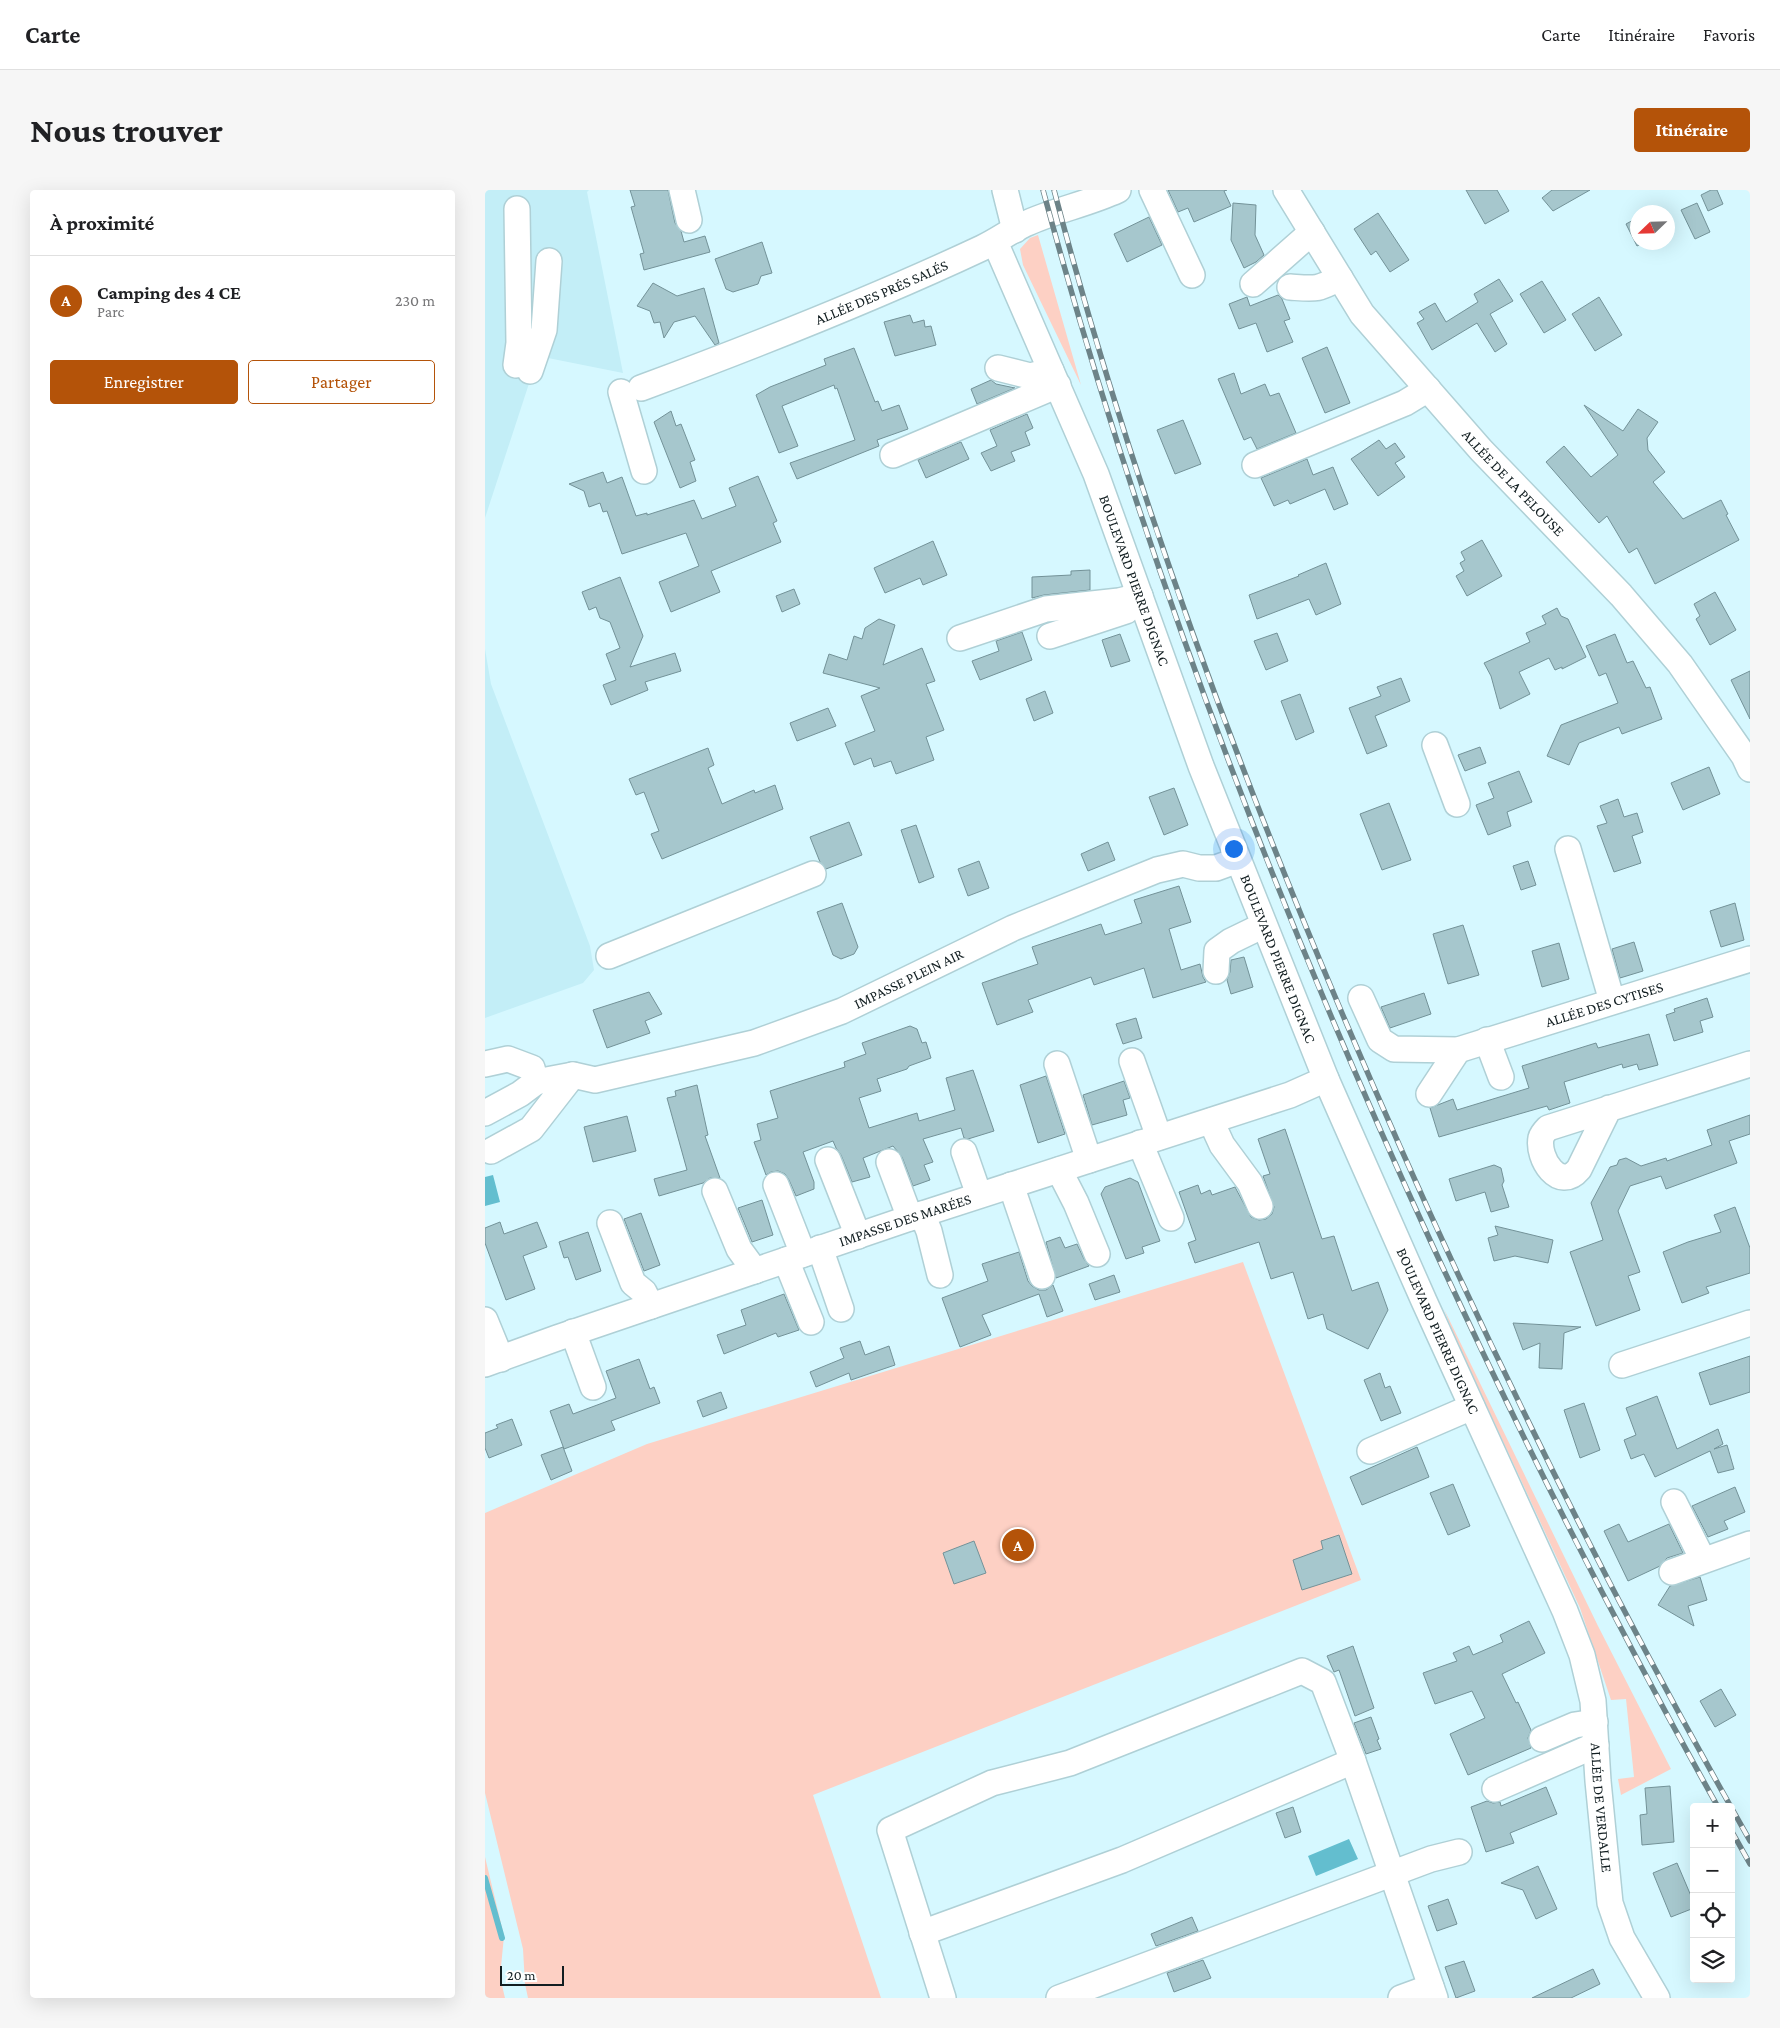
<!DOCTYPE html>
<html lang="fr">
<head>
<meta charset="utf-8">
<style>
  body { margin:0; font-family:"Crimson Pro",serif; background:#f6f6f6; color:#202124 }
  .controls { position:absolute; right:15px; bottom:15px; display:grid; overflow:hidden; border-radius:5px; box-shadow:0 5px 20px #0002 }
  .controls button { width:45px; height:45px; display:grid; place-items:center; padding:0; border:0; border-bottom:1px solid #e0e0e0; background:#fff; color:#202124; font:25px sans-serif }
  .compass { position:absolute; left:1145px; top:15px; width:45px; height:45px; border-radius:50%; background:#fff; box-shadow:0 5px 20px #0002; rotate:247deg }
  .scale { position:absolute; left:15px; bottom:12px; width:64px; box-sizing:border-box; padding-left:5px; border:2px solid #121e21; border-top:0; font-size:14px; line-height:18px; white-space:nowrap; color:#121e21; -webkit-text-stroke:4px #fefefe; paint-order:stroke }
  .you { position:absolute; left:748px; top:658px; width:18px; height:18px; margin:-12px; border:4px solid #fff; border-radius:50%; background:#1a73e8; box-shadow:0 0 0 8px #1a73e833 }
  .badge { display:grid; place-items:center; width:32px; height:32px; border-radius:50%; background:#b45309; color:#fff; font-size:16px; font-weight:700 }
  .pin { position:absolute; translate:-50% -50%; border:2px solid #fff; box-shadow:0 1px 5px #0006 }
  .list { margin:0; padding:0; list-style:none }
  h2 { display:flex; justify-content:space-between; align-items:center; height:65px; margin:0; padding:0 20px; font-size:21px }
  h2 small { font-size:16px; font-weight:400; color:#757577 }
  .list li { display:grid; grid-template-columns:32px 1fr auto; gap:15px; align-items:center; box-sizing:border-box; height:90px; padding:0 20px; border-top:1px solid #e0e0e0 }
  .list b { display:block; font-size:19px; white-space:nowrap }
  .list p { margin:0; font-size:16px; white-space:nowrap; color:#757577 }
  .list em { font-size:16px; font-style:normal; color:#757577 }
  .actions { display:flex; gap:10px; padding:15px 20px }
  .actions a { flex:1; padding:11px 0; border:1px solid #b45309; border-radius:5px; text-align:center; font-size:18px; color:#b45309 }
  .actions .main { background:#b45309; color:#fff }
  .icon { flex:none; width:28px; height:28px; fill:none; stroke:currentColor; stroke-width:2; stroke-linecap:round; stroke-linejoin:round }
  .map { position:relative; flex:none; width:1265px; height:1808px; overflow:hidden; border-radius:5px }
  header { display:flex; align-items:center; gap:30px; box-sizing:border-box; height:70px; padding:0 25px; background:#fff; border-bottom:1px solid #e0e0e0 }
  header strong { font-size:24px }
  nav { display:flex; gap:28px; margin-inline-start:auto; font-size:18px }
  .intro { display:flex; align-items:center; justify-content:space-between; box-sizing:border-box; height:120px; padding:0 30px }
  h1 { margin:0; font-size:35px }
  .button { padding:12px 22px; border-radius:5px; background:#b45309; color:#fff; font-size:18px; font-weight:700 }
  main { display:flex; gap:30px; padding:0 30px }
  aside { flex:1; background:#fff; border-radius:5px; box-shadow:0 5px 20px #0002 }
  .map>svg:first-child { display:block }
</style>
</head>
<body>
<header>
<strong>Carte</strong>
<nav><a>Carte</a><a>Itinéraire</a><a>Favoris</a></nav>
</header>
<div class="intro"><h1>Nous trouver</h1><a class="button">Itinéraire</a></div>
<main>
<aside>
<h2>À proximité<small></small></h2>
<ul class="list">
<li><span class="badge">A</span><div><b>Camping des 4 CE</b><p>Parc</p></div><em>230 m</em></li>
</ul>
<div class="actions"><a class="main">Enregistrer</a><a>Partager</a></div>
</aside>
<div class="map">
<svg width="1265" height="1808" viewBox="0 0 1265 1808">
  <rect width="100%" height="100%" fill="#d6f8ff"/>
  <!-- built -->
  <path fill="#c3eef7" d="M0 0H104L102 2 138 183 53 166 0 328Z
    M0 459 6 494 105 756 109 780 98 793 0 828Z"/>
  <!-- green -->
  <path fill="#fdd0c4" d="M553 45 596 195 538 75 535 59 545 48Z
    M758 1072 876 1390 328 1605 396 1808H43L40 1794 38 1759 0 1603V1323L162 1254Z
    M959 1119 1113 1436 1186 1579 1136 1605 1133 1589 1149 1587 1141 1509 1126 1510 1095 1418 968 1143Z
    M0 1667 19 1746 15 1787 20 1808H0Z"/>
  <!-- water -->
  <path fill="#63becf" d="M8 985 15 1012 0 1016V987Z
    M864 1649 873 1669 831 1686 823 1666Z"/>
  <g fill="none" stroke-linecap="round" stroke-linejoin="round">
    <!-- stream -->
    <path stroke="#63becf" stroke-width="6" d="M0 1688 17 1748"/>
  </g>
  <!-- building -->
  <path fill="#a6c7cd" stroke="#739298" d="M145 0H183L190 33 196 41 199 52 220 46 225 62 159 80 155 64 159 63 146 17 150 16Z
    M683 0H742L739 1 746 16 709 32 703 18 693 22Z
    M981 0H1012L1024 21 1000 34Z
    M1067 0H1105L1068 21 1057 8Z
    M1226 0H1232L1238 14 1223 21 1216 5Z
    M748 13 771 15 770 45 779 65 771 72 759 78 746 50Z
    M1212 13 1225 42 1210 49 1196 20Z
    M893 23 924 70 905 82 891 61 886 65 869 39Z
    M664 27 677 55 642 72 629 44Z
    M1152 28V52H1160L1152 56 1141 34Z
    M277 52 287 83 276 86 273 94 248 102 241 99 230 69Z
    M1014 89 1028 111 1005 124 1022 154 1010 162 992 133 947 160 932 133 939 129 934 122 950 113 961 132 993 112 989 104Z
    M1057 91 1081 130 1059 143 1035 104Z
    M168 93 192 106 219 98 234 153 230 155 210 126 189 132 179 148 175 132 169 133 165 121 152 116Z
    M793 105 797 109 805 129 799 131 808 152 782 162 771 133 754 139 744 114 762 107 765 116Z
    M1114 107 1137 145 1110 161 1087 124Z
    M425 125 428 133 439 130 440 137 446 136 451 155 410 166 399 132Z
    M842 157 865 213 840 223 817 168Z
    M369 158 390 212 393 211 397 221 414 215 423 239 392 250 394 256 312 289 305 273 370 250 352 198 350 199 349 195 297 216 313 256 294 263 271 205 285 197 341 175 339 169Z
    M749 183 756 204 780 194 785 206 794 203 811 243 772 259 766 247 759 250 733 189Z
    M506 190 511 194 530 198 492 214 486 199Z
    M1099 215 1138 241 1153 219 1173 232 1162 248 1163 260 1180 282 1168 292 1198 329 1236 310 1243 324 1241 325 1254 350 1170 394 1152 358 1144 363 1122 326 1114 333 1061 272 1079 256 1106 287 1133 265Z
    M186 221 191 236 196 234 210 270 205 272 211 291 195 298 169 232Z
    M542 224 548 238 540 242 545 255 526 262 530 271 506 281 496 263 512 256 505 240Z
    M698 230 716 274 690 284 672 240Z
    M894 250 901 259 910 253 920 267 910 273 920 287 893 306 866 269Z
    M476 252 484 269 441 288 433 270Z
    M822 269 828 285 848 277 863 314 849 320 840 299 805 314 803 310 789 316 776 288Z
    M118 282 122 293 137 287 151 326 162 323V325L209 310 217 329 251 316 244 298 273 286 292 331 288 333 296 352 226 381 235 402 186 422 174 392 214 376 201 343 137 364 122 321 118 322 115 313 104 317 99 301 84 294Z
    M997 350 1017 386 982 406 971 386 979 381 975 373 980 370 976 362Z
    M448 351 462 385 438 395 435 388 400 403 389 378Z
    M841 373 856 414 831 425 824 409 772 429 764 405 814 386 813 385Z
    M605 380V400L559 405 547 408V387L586 385V381Z
    M135 387 158 446 145 477 190 463 196 481 160 492 163 500 126 515 118 495 131 490 121 464 135 458 125 432 115 428 111 417 104 420 97 402Z
    M309 399 315 414 297 422 291 406Z
    M1230 402 1251 440 1225 455 1211 429 1215 426 1209 414Z
    M1072 418 1076 426 1083 429 1101 467 1077 479V477L1070 480 1064 468 1034 482 1045 504 1015 519 1006 486 999 473 1045 452 1041 443 1061 434 1057 426Z
    M394 429 410 435 398 475 437 458 450 491 441 494 459 540 441 547 449 570 411 584 406 571 389 577 386 568 369 575 360 553 390 541 376 506 395 498 338 483 344 464 362 470 369 446 377 449 380 438Z
    M537 442 547 470 495 490 487 471 514 461 511 451Z
    M792 443 803 471 781 480 769 451Z
    M635 444 645 471 626 477 617 450Z
    M1130 444 1142 473 1148 471 1161 498 1165 497 1177 529 1137 544 1134 537 1094 553 1084 575 1062 566 1076 535 1133 513 1121 483 1114 486 1101 456Z
    M1265 481V529L1246 490Z
    M916 488 925 511 890 526 902 556 882 564 864 518 896 506 892 497Z
    M560 501 568 523 549 531 541 509Z
    M815 504 829 542 811 550 796 511Z
    M343 518 351 536 312 551 305 533Z
    M995 557 1001 573 980 581 973 565Z
    M223 558 229 575 223 578 237 614 269 600 270 603 290 595 298 619 177 669 166 644 174 641 159 602 151 605 144 589Z
    M1224 577 1235 604 1198 620 1186 593Z
    M1034 581 1047 612 1022 622 1026 636 1003 645 991 615 1009 608 1003 593Z
    M689 598 703 635 679 645 664 607Z
    M1133 609 1139 627 1152 623 1158 642 1147 646 1156 673 1129 682 1112 636 1122 633 1115 616Z
    M904 613 926 670 897 680 875 624Z
    M364 632 377 665 341 679 335 672 325 647Z
    M431 635 449 687 434 693 416 640Z
    M623 652 630 670 603 681 596 664Z
    M494 671 504 698 483 706 473 679Z
    M1043 671 1051 695 1036 700 1028 676Z
    M694 696 706 732 684 739 696 780 715 774 718 787 721 792 668 808 659 778 609 795 606 787 543 810 548 822 512 835 497 793 553 774 547 757 616 734 620 745 657 733 649 710Z
    M357 713 373 757 369 764 356 769 348 765 332 722Z
    M1250 713 1259 750 1236 757 1225 721Z
    M978 735 994 785 963 794 948 744Z
    M1149 752 1158 781 1135 788 1127 759Z
    M1074 753 1084 789 1057 797 1047 761Z
    M759 767 768 797 746 804 742 790 745 782 746 770Z
    M164 802 177 824 160 831 165 843 122 858 108 820Z
    M939 803 946 824 905 838 896 817Z
    M1222 808 1228 827 1215 831 1218 842 1189 851 1181 825 1190 822 1189 819Z
    M651 828 657 848 638 854 631 834Z
    M425 836 432 839 437 853 441 852 446 868 424 876 422 879 392 889 396 901 374 908 384 938 432 923 434 931 470 920 461 888 488 880 509 941 483 949 479 948 476 938 438 949 448 972 439 975 445 990 428 996 417 967 408 956 378 968 385 987 367 992 356 965 351 958 348 951 318 962 329 992V999L311 1006 304 990 300 984 293 981 286 982 281 985 269 952 276 950 272 934 293 928 285 901 360 877 359 872 381 864 377 853Z
    M1164 844 1173 875 1154 880 1152 874 1138 878 1137 874 1079 892 1085 913 1064 920 1062 916 954 947 945 918 968 909 972 920 1044 898 1037 876 1111 853 1113 858Z
    M561 886 580 944 553 953 535 895Z
    M639 891 645 908 638 910 642 925 607 935 598 905Z
    M212 895 223 945 220 946 235 988H225L218 993 174 1006 169 989 202 980 182 908 191 906 190 901Z
    M1265 925V944L1244 951 1252 973 1181 999 1176 986 1145 996 1133 1021 1155 1082 1143 1086 1155 1120 1111 1136 1085 1062 1118 1050 1106 1013 1125 977 1132 975 1134 970 1141 968 1156 976 1181 968 1182 971 1227 955 1222 940Z
    M142 926 151 961 108 972 99 937Z
    M800 939 837 1049 849 1046 867 1101 893 1092 903 1120 883 1159 842 1139 838 1124 823 1129 808 1082 786 1089 774 1052 710 1073 703 1053 711 1050 694 1002 713 995 716 1004 725 1000 727 1005 750 997 766 1027 774 1030 781 1029 787 1024 789 1017 778 986 785 984 773 949Z
    M1009 975 1016 978 1019 991 1017 995 1024 1017 1006 1022 1000 1002 971 1011 964 989Z
    M645 988 653 992 675 1051 657 1057 659 1063 641 1069 616 1004 620 997Z
    M277 1010 288 1045 267 1052 253 1018Z
    M1250 1017 1265 1058V1083L1221 1097 1224 1103 1197 1113 1178 1062 1203 1052 1236 1042 1229 1025Z
    M156 1023 175 1075 159 1081 139 1029Z
    M15 1032 19 1044 52 1032 62 1057 38 1066 50 1099 21 1110 0 1053V1038Z
    M1010 1036 1068 1050 1063 1073 1030 1066 1009 1071 1003 1048 1013 1045Z
    M103 1042 116 1081 91 1090 83 1067 79 1068 74 1052Z
    M575 1047 580 1058 592 1054 599 1069 604 1076 571 1088 561 1052Z
    M534 1062 543 1091 547 1096 554 1100H561L568 1095 578 1121 562 1127 554 1104 497 1125 506 1145 475 1157 457 1108 503 1091 497 1074Z
    M629 1085 635 1102 610 1110 604 1094Z
    M299 1104 314 1140 293 1147 291 1143 239 1164 232 1145 261 1135 256 1120Z
    M1028 1133 1080 1136 1096 1137 1079 1143 1077 1179 1054 1178 1055 1153 1038 1160Z
    M375 1151 380 1165 404 1156 410 1175 366 1190 364 1183 331 1197 325 1182 359 1168 355 1158Z
    M1265 1166V1202L1225 1215 1214 1183Z
    M154 1169 165 1199 169 1197 175 1213 126 1231 130 1240 79 1259 65 1221 84 1214 88 1224 131 1208 121 1181Z
    M895 1183 900 1198 905 1196 916 1223 896 1231 879 1190Z
    M236 1202 242 1218 218 1227 212 1211Z
    M1172 1206 1192 1259 1233 1239 1238 1254 1229 1259 1242 1255 1249 1279 1233 1283 1225 1261 1170 1287 1159 1264 1146 1269 1139 1250 1151 1245 1141 1218Z
    M1099 1213 1115 1260 1095 1268 1079 1220Z
    M27 1229 37 1255 4 1268 0 1258V1243L13 1238 11 1235Z
    M78 1257 87 1281 66 1290 56 1265Z
    M932 1257 944 1287 877 1315 865 1287Z
    M968 1294 985 1336 963 1345 945 1303Z
    M1250 1297 1260 1322 1239 1331 1243 1339 1223 1347 1207 1316Z
    M1134 1334 1143 1352 1184 1334 1198 1363 1182 1368 1175 1376 1143 1391 1119 1341Z
    M854 1345 867 1384 817 1400 808 1370 838 1359 836 1351Z
    M489 1351 501 1383 469 1394 458 1363Z
    M1215 1387 1222 1410 1203 1416 1209 1436 1173 1415 1185 1396Z
    M1044 1431 1060 1463 1017 1484 1031 1513 1033 1512 1046 1540 1043 1548 1046 1558 983 1585 965 1544 1000 1528 987 1501 950 1514 938 1483 972 1471 968 1463 984 1456 988 1465 1018 1452 1015 1445Z
    M868 1456 889 1518 870 1526 854 1480 849 1482 842 1466Z
    M1236 1499 1251 1525 1230 1537 1215 1511Z
    M886 1527 894 1549 892 1550 896 1559 881 1564 869 1533Z
    M1185 1596 1189 1652 1157 1655 1155 1625 1162 1624 1160 1598Z
    M1061 1597 1072 1624 1025 1643 1029 1653 1001 1662 986 1617 1002 1611 1008 1613 1015 1612 1016 1616Z
    M808 1617 816 1642 800 1648 791 1623Z
    M1192 1673 1209 1713V1718L1186 1727 1168 1683Z
    M1053 1676 1072 1719 1051 1729 1038 1700 1016 1693Z
    M963 1709 972 1734 952 1741 943 1716Z
    M707 1727 713 1741 671 1756 666 1744Z
    M718 1770 726 1788 689 1802 682 1783Z
    M979 1771 990 1801 971 1808 960 1777Z
    M1108 1779 1115 1794 1086 1808H1047Z"/>
  <g fill="none" stroke-linecap="round" stroke-linejoin="round">
    <defs>
      <g id="minor">
        <path d="M197 0 204 30"/>
        <path d="M520 0 530 40"/>
        <path d="M667 0 707 85"/>
        <path id="s1" d="M801 0 877 124 996 260 1136 405 1195 474 1259 566 1265 579"/>
        <path id="s2" d="M510 52 611 284 716 576 841 889 939 1111 1080 1421 1097 1465 1108 1511 1113 1591 1125 1713 1137 1748 1172 1808"/>
        <path d="M768 94 827 42"/>
        <path d="M805 97C832 99 831 100 855 88"/>
        <path d="M31 175 34 153 32 19"/>
        <path d="M513 178 545 186 566 181"/>
        <path d="M45 181 59 140 64 71"/>
        <path id="s3" d="M156 198C272 155 386 110 497 58 512 51 525 41 540 34 570 20 603 14 633 0"/>
        <path d="M136 202 159 281"/>
        <path d="M408 265 573 195"/>
        <path d="M770 275 920 213 943 199"/>
        <path d="M565 446 641 421"/>
        <path d="M475 448 561 419 634 411 655 406"/>
        <path d="M950 555 972 614"/>
        <path d="M1083 659 1127 811"/>
        <path d="M124 766 328 684"/>
        <path d="M731 781 732 761 746 751 779 735"/>
        <path id="s4" d="M876 808 895 850 909 859 973 860 1265 769"/>
        <path d="M1002 850 1016 887"/>
        <path d="M647 871 674 947"/>
        <path d="M0 874 23 869 47 878 51 892"/>
        <path d="M572 874 604 970"/>
        <path d="M944 904 973 860"/>
        <path d="M1124 918 1094 979C1074 1003 1052 968 1056 948 1057 944 1060 941 1063 938L1265 874"/>
        <path id="s5" d="M0 923 35 904 51 892 88 885 110 890 269 853 357 821 528 738 672 680 698 674 714 678H731L753 670"/>
        <path d="M726 931 737 955 765 993 775 1016"/>
        <path d="M655 953 686 1028"/>
        <path d="M6 961 46 939 88 885"/>
        <path d="M479 962 494 1005"/>
        <path d="M343 970 373 1046"/>
        <path d="M404 972 425 1028"/>
        <path d="M574 980 591 1013 612 1064"/>
        <path d="M291 995 318 1064"/>
        <path d="M526 995 557 1086"/>
        <path d="M230 1001 254 1059 270 1081"/>
        <path d="M437 1024 444 1041 455 1085"/>
        <path d="M125 1033 148 1093 159 1102 166 1116"/>
        <path d="M335 1058 356 1119"/>
        <path d="M301 1070 326 1132"/>
        <path d="M0 1130 16 1169"/>
        <path d="M88 1142 108 1197"/>
        <path id="s6" d="M0 1174 72 1148 425 1028 805 905 841 889"/>
        <path d="M1137 1175 1265 1133"/>
        <path d="M885 1261 987 1217"/>
        <path d="M1189 1312 1218 1370"/>
        <path d="M1187 1382 1265 1354"/>
        <path d="M1057 1549 1090 1535 1110 1532"/>
        <path d="M1010 1599 1111 1555"/>
        <path d="M437 1743 637 1670 868 1571"/>
        <path d="M458 1808 405 1640 507 1593 585 1573 817 1481 838 1492 868 1571 950 1808"/>
        <path d="M574 1808 946 1669 974 1662"/>
        <path d="M916 1808 946 1797"/>
      </g>
    </defs>
    <!-- minor casing -->
    <use href="#minor" stroke="#afd0d6" stroke-width="28"/>
    <!-- minor -->
    <use href="#minor" stroke="#fff" stroke-width="25"/>
    <defs>
      <path id="rail" d="M558 0C655 361 789 711 945 1050 1034 1243 1129 1432 1233 1617
        M569 0C642 279 742 551 854 816 970 1090 1100 1358 1246 1617
        M1246 1617 1265 1651
        M1246 1640 1265 1674"/>
    </defs>
    <!-- rail casing -->
    <use href="#rail" stroke="#6d8388" stroke-width="5.5"/>
    <!-- rail -->
    <use href="#rail" stroke="#fefefe" stroke-width="4" stroke-dasharray="11" stroke-linecap="butt"/>
  </g>
  <g text-anchor="middle" stroke-width="5" stroke-linejoin="round" paint-order="stroke">
    <!-- street labels -->
    <g font-size="15" fill="#121e21" stroke="#fefefe">
      <text dy="5" stroke="none"><textPath href="#s3" startOffset="259">ALLÉE DES PRÉS SALÉS</textPath></text>
      <text dy="5" stroke="none"><textPath href="#s1" startOffset="372">ALLÉE DE LA PELOUSE</textPath></text>
      <text dy="5" stroke="none"><textPath href="#s2" startOffset="366">BOULEVARD PIERRE DIGNAC</textPath></text>
      <text dy="5" stroke="none"><textPath href="#s2" startOffset="771">BOULEVARD PIERRE DIGNAC</textPath></text>
      <text dy="5" stroke="none"><textPath href="#s5" startOffset="451">IMPASSE PLEIN AIR</textPath></text>
      <text dy="5" stroke="none"><textPath href="#s4" startOffset="280">ALLÉE DES CYTISES</textPath></text>
      <text dy="5" stroke="none"><textPath href="#s6" startOffset="444">IMPASSE DES MARÉES</textPath></text>
      <text dy="5" stroke="none"><textPath href="#s2" startOffset="1176">BOULEVARD PIERRE DIGNAC</textPath></text>
      <text dy="5" stroke="none"><textPath href="#s2" startOffset="1685">ALLÉE DE VERDALLE</textPath></text>
    </g>
  </g>
</svg>
<div class="controls">
<button>+</button>
<button>−</button>
<button><svg class="icon" aria-label="locate" viewBox="0 0 24 24"><circle cx="12" cy="12" r="6"/><path d="M12 2v4M12 18v4M2 12h4M18 12h4"/></svg></button>
<button><svg class="icon" aria-label="layers" viewBox="0 0 24 24"><path d="M12 4l9 5-9 5-9-5zM3 14l9 5 9-5"/></svg></button>
</div>
<svg class="compass" viewBox="-18 -18 36 36"><path d="M0-13l5 13h-10z" fill="#e53935"/><path d="M0 13l5-13h-10z" fill="#757577"/></svg>
<div class="scale">20 m</div>
<div class="you"></div>
<div class="pin badge" style="left:533px;top:1355px">A</div>
</div>
</main>
</body>
</html>
